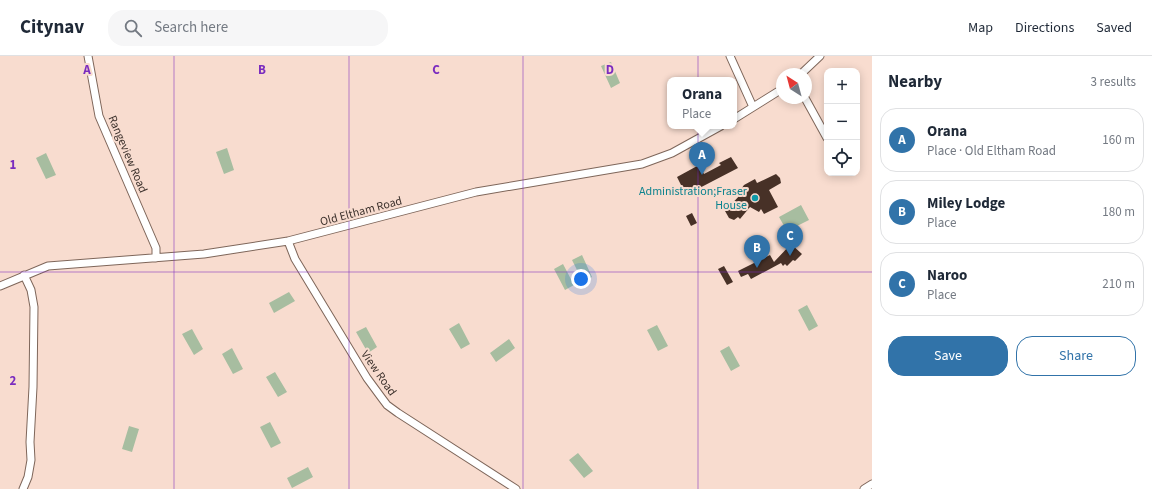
<!DOCTYPE html>
<html lang="en">
<head>
<meta charset="utf-8">
<style>
  body { margin:0; font-family:"Source Sans 3",sans-serif; background:#f6f6f7; color:#1f2937 }
  .controls { position:absolute; right:12px; top:12px; display:grid; overflow:hidden; border-radius:8px; box-shadow:0 2px 10px #0003 }
  .controls button { width:36px; height:36px; display:grid; place-items:center; padding:0; border:0; border-bottom:1px solid #e0e1e3; background:#fff; color:#1f2937; font:20px sans-serif }
  .compass { position:absolute; left:776px; top:12px; width:36px; height:36px; border-radius:50%; background:#fff; box-shadow:0 2px 10px #0003; rotate:324deg }
  .you { position:absolute; left:581px; top:223px; width:14px; height:14px; margin:-10px; border:3px solid #fff; border-radius:50%; background:#1a73e8; box-shadow:0 0 0 6px #1a73e833 }
  .badge { display:grid; place-items:center; width:26px; height:26px; border-radius:50%; background:#3173a9; color:#fff; font-size:13px; font-weight:700 }
  .pin { position:absolute; translate:-50% -33px; filter:drop-shadow(0 1px 2px #0008) }
  .pin::after { content:''; position:absolute; top:21px; width:14px; height:12px; background:inherit; clip-path:polygon(0 0,100% 0,50% 100%) }
  .popup { position:absolute; left:667px; top:21px; width:70px; height:52px; box-sizing:border-box; display:grid; place-content:center; border-radius:8px; background:#fff; filter:drop-shadow(0 1px 3px #0005); font-size:13px; white-space:nowrap; color:#747a83 }
  .popup b { font-size:15px; color:#1f2937 }
  .popup::after { content:''; position:absolute; left:50%; top:100%; margin-left:-8px; border:8px solid transparent; border-top-color:#fff }
  .list { margin:0; padding:0; list-style:none }
  h2 { display:flex; justify-content:space-between; align-items:center; height:52px; margin:0; padding:0 16px; font-size:17px }
  h2 small { font-size:13px; font-weight:400; color:#747a83 }
  .list li { display:grid; grid-template-columns:26px 1fr auto; gap:12px; align-items:center; box-sizing:border-box; height:64px; margin:0 8px 8px; padding:0 8px; border:1px solid #e0e1e3; border-radius:16px }
  .list b { display:block; font-size:15px; white-space:nowrap }
  .list p { margin:0; font-size:13px; white-space:nowrap; color:#747a83 }
  .list em { font-size:13px; font-style:normal; color:#747a83 }
  .actions { display:flex; gap:8px; padding:12px 16px }
  .actions a { flex:1; padding:9px 0; border:1px solid #3173a9; border-radius:16px; text-align:center; font-size:14px; color:#3173a9 }
  .actions .main { background:#3173a9; color:#fff }
  .icon { flex:none; width:22px; height:22px; fill:none; stroke:currentColor; stroke-width:2; stroke-linecap:round; stroke-linejoin:round }
  .map { position:relative; flex:none; width:872px; height:433px; overflow:hidden }
  header { display:flex; align-items:center; gap:24px; box-sizing:border-box; height:56px; padding:0 20px; background:#fff; border-bottom:1px solid #e0e1e3 }
  header strong { font-size:19px }
  nav { display:flex; gap:22px; margin-inline-start:auto; font-size:14px }
  .search { width:280px; height:36px; background:#f6f6f7; display:flex; align-items:center; gap:10px; box-sizing:border-box; padding:0 14px; border-radius:16px; color:#747a83; font-size:15px }
  main { display:flex }
  aside { flex:1; background:#fff }
  .map>svg:first-child { display:block }
</style>
</head>
<body>
<header>
<strong>Citynav</strong>
<div class="search"><svg class="icon" aria-label="search" viewBox="0 0 24 24"><circle cx="10" cy="10" r="6"/><path d="M15 15l6 6"/></svg>Search here</div>
<nav><a>Map</a><a>Directions</a><a>Saved</a></nav>
</header>
<main>
<div class="map">
<svg width="872" height="433" viewBox="0 0 872 433">
  <rect width="100%" height="100%" fill="#f8dccf"/>
  <!-- green -->
  <path fill="#a7bda0" d="M611 6 620 27 611 32 601 10Z
    M227 92 234 114 224 118 216 96Z
    M46 97 56 119 46 123 36 102Z
    M801 149 809 164 787 175 779 161Z
    M582 199 592 221 583 226 572 204Z
    M563 208 574 229 565 234 554 213Z
    M289 236 295 245 274 257 269 247Z
    M807 249 818 270 809 275 798 254Z
    M459 267 470 288 461 293 449 273Z
    M657 269 668 290 658 295 647 274Z
    M366 271 377 291 368 297 356 276Z
    M192 273 203 293 194 299 182 278Z
    M509 283 515 292 496 306 490 297Z
    M729 290 740 310 731 315 720 295Z
    M232 292 243 313 233 318 222 298Z
    M275 316 287 336 278 341 266 321Z
    M270 366 281 387 271 392 260 371Z
    M129 370 139 373 132 396 122 393Z
    M578 397 593 415 584 422 569 404Z
    M308 411 313 421 292 432 287 422Z"/>
  <!-- building -->
  <path fill="#473127" d="M731 101 738 112 686 139 677 121 699 109 704 118 721 109 719 107Z
    M776 118 780 122 781 127 769 134 778 151 764 158 761 153 759 156 750 151 740 163 738 161 734 164 729 162 725 155 741 138 739 136 744 129 755 123 757 127Z
    M692 157 697 167 691 170 686 160Z
    M791 188 802 198 795 205 793 204 787 210 785 208 783 210 781 207 751 223 748 218 741 221 738 215 770 199 774 206Z
    M724 210 733 226 727 229 718 213Z"/>
  <g fill="none" stroke-linecap="round" stroke-linejoin="round">
    <defs>
      <path id="minor" d="M88 0 99 60 156 192V202
        M730 0 753 51
        M801 18 820 0
        M805 42 827 82
        M734 63 782 33
        M288 185 295 203 367 322 381 341 387 349 398 357 516 433
        M0 230 48 210 204 198 288 185 476 136 642 108 672 97 721 70
        M23 433 28 421 31 404 30 386 33 331 34 251 31 234 24 219
        M864 433 872 428"/>
    </defs>
    <!-- minor casing -->
    <use href="#minor" stroke="#7e665a" stroke-width="9"/>
    <!-- minor -->
    <use href="#minor" stroke="#fff" stroke-width="7"/>
  </g>
  <!-- grid -->
  <path fill="none" stroke="#7b2cbf" stroke-width="1" stroke-opacity="0.55" d="M174 0V433M349 0V433M523 0V433M698 0V433M0 216H872"/>
  <!-- markers -->
  <circle fill="#0f9aa8" stroke="#f8dccf" stroke-width="1.5" cx="755" cy="142" r="4"/>
  <g text-anchor="middle" stroke-width="4" stroke-linejoin="round" paint-order="stroke">
    <!-- street labels -->
    <g font-size="12" fill="#3d322d" stroke="#f8dccf">
      <text transform="translate(128 98) rotate(67)" y="4">Rangeview Road</text>
      <text transform="translate(361 155) rotate(-15)" y="4">Old Eltham Road</text>
      <text transform="translate(379 317) rotate(55)" y="4">View Road</text>
    </g>
    <!-- culture labels -->
    <g font-size="12" fill="#0d838f" stroke="#f8dccf" text-anchor="end">
      <text x="747" y="139">Administration;Fraser<tspan x="747" dy="14">House</tspan></text>
    </g>
  </g>
  <g font-size="13" text-anchor="middle" font-weight="bold" fill="#7b2cbf" stroke="#f8dccf" stroke-width="4" stroke-linejoin="round" paint-order="stroke">
    <text x="87" y="18">A</text>
    <text x="262" y="18">B</text>
    <text x="436" y="18">C</text>
    <text x="610" y="18">D</text>
    <text x="13" y="113">1</text>
    <text x="13" y="329">2</text>
  </g>
</svg>
<div class="controls">
<button>+</button>
<button>−</button>
<button><svg class="icon" aria-label="locate" viewBox="0 0 24 24"><circle cx="12" cy="12" r="6"/><path d="M12 2v4M12 18v4M2 12h4M18 12h4"/></svg></button>
</div>
<svg class="compass" viewBox="-18 -18 36 36"><path d="M0-13l5 13h-10z" fill="#e53935"/><path d="M0 13l5-13h-10z" fill="#747a83"/></svg>
<div class="you"></div>
<div class="pin badge" style="left:702px;top:119px">A</div>
<div class="popup"><b>Orana</b>Place</div>
<div class="pin badge" style="left:757px;top:212px">B</div>
<div class="pin badge" style="left:790px;top:200px">C</div>
</div>
<aside>
<h2>Nearby<small>3 results</small></h2>
<ul class="list">
<li><span class="badge">A</span><div><b>Orana</b><p>Place · Old Eltham Road</p></div><em>160 m</em></li>
<li><span class="badge">B</span><div><b>Miley Lodge</b><p>Place</p></div><em>180 m</em></li>
<li><span class="badge">C</span><div><b>Naroo</b><p>Place</p></div><em>210 m</em></li>
</ul>
<div class="actions"><a class="main">Save</a><a>Share</a></div>
</aside>
</main>
</body>
</html>
